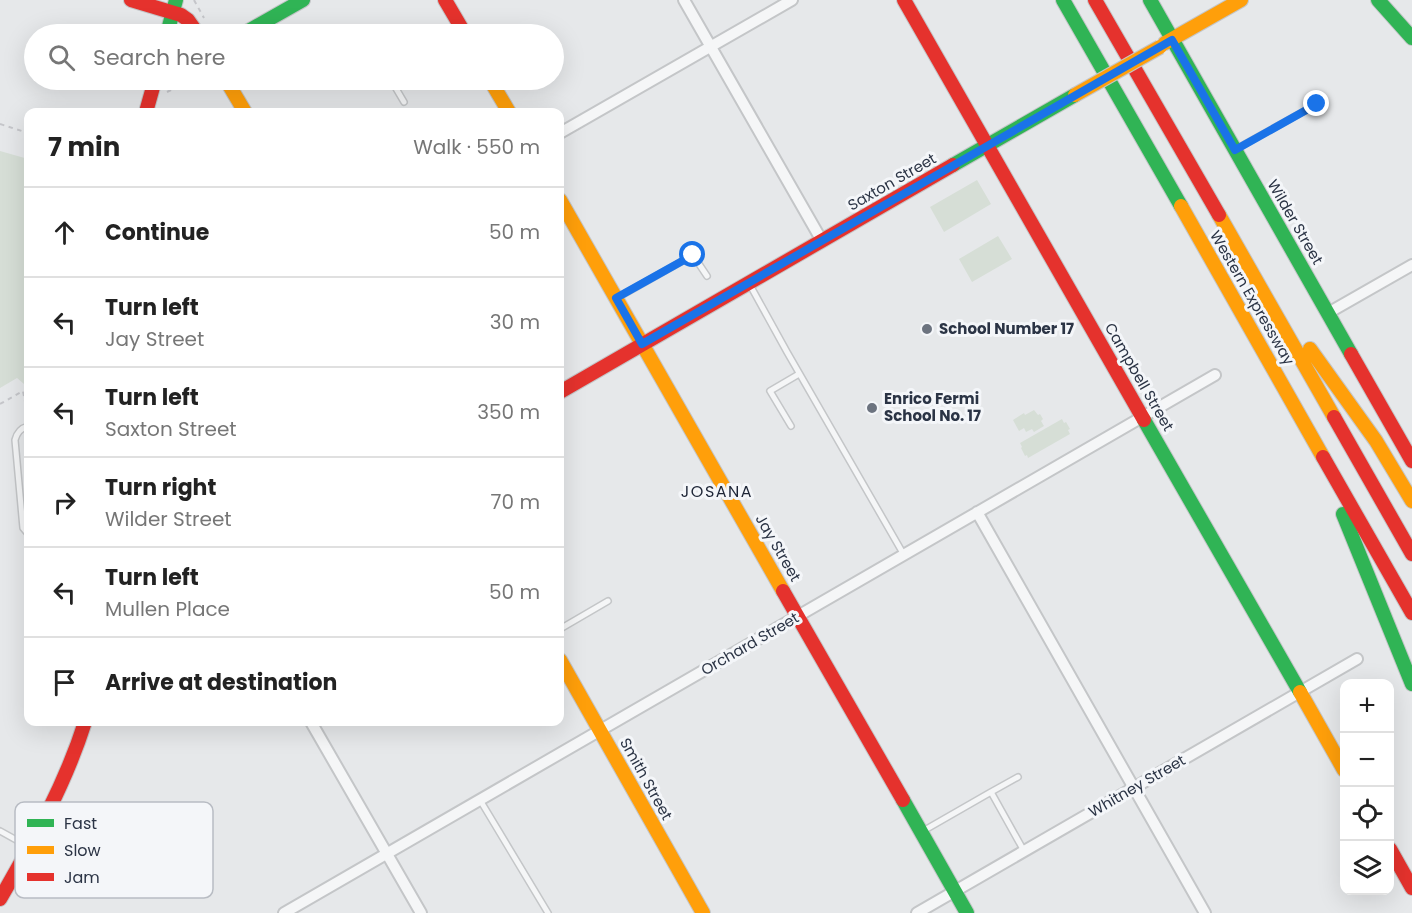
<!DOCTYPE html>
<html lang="en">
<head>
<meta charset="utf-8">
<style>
  body { margin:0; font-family:Poppins,sans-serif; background:#f6f6f6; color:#222 }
  .controls { position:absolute; right:18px; bottom:18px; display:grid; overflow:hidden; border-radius:12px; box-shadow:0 6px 24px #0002 }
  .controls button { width:54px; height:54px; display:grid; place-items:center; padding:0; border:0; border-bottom:2px solid #e0e0e0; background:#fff; color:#222; font:30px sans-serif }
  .stop { position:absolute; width:18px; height:18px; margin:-14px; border:4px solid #1a73e8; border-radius:50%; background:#fff }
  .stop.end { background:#1a73e8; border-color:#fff; box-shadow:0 2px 6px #0008 }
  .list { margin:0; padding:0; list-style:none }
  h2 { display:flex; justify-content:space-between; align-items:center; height:78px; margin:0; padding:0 24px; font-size:26px }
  h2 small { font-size:20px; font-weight:400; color:#767676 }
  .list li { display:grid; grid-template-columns:39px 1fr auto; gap:18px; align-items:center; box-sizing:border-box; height:90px; padding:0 24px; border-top:2px solid #e0e0e0 }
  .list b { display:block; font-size:22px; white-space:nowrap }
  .list p { margin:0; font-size:20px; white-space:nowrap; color:#767676 }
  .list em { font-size:20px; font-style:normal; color:#767676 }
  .icon { flex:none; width:33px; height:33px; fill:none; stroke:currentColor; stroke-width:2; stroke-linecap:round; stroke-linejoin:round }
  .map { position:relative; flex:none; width:1412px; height:913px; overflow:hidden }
  .search { position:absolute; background:#fff; box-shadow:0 6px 24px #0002; left:24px; top:24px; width:540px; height:66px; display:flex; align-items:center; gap:15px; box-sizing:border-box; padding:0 21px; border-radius:33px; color:#767676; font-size:22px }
  .panel { position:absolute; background:#fff; box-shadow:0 6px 24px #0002; left:24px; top:108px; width:540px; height:618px; border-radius:12px }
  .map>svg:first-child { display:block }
</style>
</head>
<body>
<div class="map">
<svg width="1412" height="913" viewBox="0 0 1412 913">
  <rect width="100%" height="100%" fill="#e6e8ea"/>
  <!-- green -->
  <path fill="#d6ded6" d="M0 151 28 159V383L24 384 17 378 0 388Z
    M977 180 991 204 944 232 930 207Z
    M998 236 1012 259 972 282 959 259Z
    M1034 410 1038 415 1040 414 1043 419 1041 421 1044 426 1034 432 1032 429 1026 432 1024 428 1019 431 1013 420 1024 413 1025 415Z
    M1062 419 1064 423 1066 422 1070 429 1068 430 1070 434 1028 458 1027 455 1025 456 1021 448 1022 447 1020 443Z"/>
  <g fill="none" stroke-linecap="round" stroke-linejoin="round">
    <defs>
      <path id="lane" d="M391 80 404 102
        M1236 149 1317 104
        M750 285 787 352 904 555
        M617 298 693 255 707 276
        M28 426C21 428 17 432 15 440L23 528 28 534
        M791 426 770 391 799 374
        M560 629 608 601
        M991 792 1018 777
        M480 800 548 913
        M0 831 29 847
        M923 831 991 792 1024 851"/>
      <path id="street" d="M684 0 822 241
        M560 133 792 0
        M1328 313 1412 265
        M977 512 1205 913
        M311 722 421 913
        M284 913 1215 375
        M917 913 1357 659"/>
      <path id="fast" d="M1063 0 1181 206
        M1150 0 1351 354
        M1378 0 1412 38
        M167 34 176 0
        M243 34 303 0
        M953 165 1075 95
        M1144 420 1300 692
        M1343 514 1412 684
        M903 800 967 913"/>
      <path id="slow" d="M1165 43 1241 0
        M226 80 245 112
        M490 80 509 112
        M560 200 783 591
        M1181 206 1323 457
        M1219 215 1334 417
        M1310 349 1376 441 1412 501
        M560 660 703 913
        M1300 692 1344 770"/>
      <path id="jam" d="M131 0 181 15 188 20 198 34
        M445 0 465 34
        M904 0 1144 420
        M1095 0 1219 215
        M146 112 155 80
        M1351 354 1412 461
        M560 392 953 165
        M1334 417 1412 554
        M1323 457 1412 613
        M783 591 903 800
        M1390 849 1412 888
        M0 899C33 842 65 785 85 722"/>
    </defs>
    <!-- lane casing -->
    <use href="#lane" stroke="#c4c6c8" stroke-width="8"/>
    <!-- street casing -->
    <use href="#street" stroke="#c4c6c8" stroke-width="14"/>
    <!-- fast casing -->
    <use href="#fast" stroke="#c4c6c8" stroke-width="16"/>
    <!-- slow casing -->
    <use href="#slow" stroke="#c4c6c8" stroke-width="16"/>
    <!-- jam casing -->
    <use href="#jam" stroke="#c4c6c8" stroke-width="16"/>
    <!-- path -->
    <path stroke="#c5c6ca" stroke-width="2" stroke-dasharray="4.5 4.5" stroke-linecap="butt" d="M194 0 204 18
      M167 92 191 80
      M0 124 28 133
      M0 404 23 391 28 418"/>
    <!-- lane -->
    <use href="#lane" stroke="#f5f6f7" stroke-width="5"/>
    <!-- street -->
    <use href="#street" stroke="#f5f6f7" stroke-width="10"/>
    <!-- fast -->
    <use href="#fast" stroke="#30b455" stroke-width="14"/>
    <!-- slow -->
    <use href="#slow" stroke="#ff9f0a" stroke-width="14"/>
    <!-- jam -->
    <use href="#jam" stroke="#e5322d" stroke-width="14"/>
    <defs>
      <path id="slow-bridge" d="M1075 95 1160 47"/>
    </defs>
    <!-- slow-bridge casing -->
    <use href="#slow-bridge" stroke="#c4c6c8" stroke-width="16" stroke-linecap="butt"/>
    <!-- slow-bridge -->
    <use href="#slow-bridge" stroke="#ff9f0a" stroke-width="14"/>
  </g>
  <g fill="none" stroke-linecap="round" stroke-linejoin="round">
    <!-- route -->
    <path stroke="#1a73e8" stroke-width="8" d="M693 255 616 298 642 344 1172 40 1235 150 1317 104"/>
  </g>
  <!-- markers -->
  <g fill="#6c737f" stroke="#f4f6f9" stroke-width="2">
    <circle cx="927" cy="329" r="6"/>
    <circle cx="872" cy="408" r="6"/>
  </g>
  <g text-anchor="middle" stroke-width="6" stroke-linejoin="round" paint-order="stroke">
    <!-- street labels -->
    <g font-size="15" fill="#2b3445" stroke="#f4f6f9">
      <text transform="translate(892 182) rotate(-30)" y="5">Saxton Street</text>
      <text transform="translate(1295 222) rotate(60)" y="5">Wilder Street</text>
      <text transform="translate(1252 298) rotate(60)" y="5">Western Expressway</text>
      <text transform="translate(1139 377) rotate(60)" y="5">Campbell Street</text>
      <text transform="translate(778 548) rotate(60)" y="5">Jay Street</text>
      <text transform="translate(750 644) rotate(-30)" y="5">Orchard Street</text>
      <text transform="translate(646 779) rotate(61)" y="5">Smith Street</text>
      <text transform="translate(1137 786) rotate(-30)" y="5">Whitney Street</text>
    </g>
    <!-- poi labels -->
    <g font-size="15" font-weight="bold" fill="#2b3445" stroke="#f4f6f9" text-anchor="start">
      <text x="939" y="334">School Number 17</text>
      <text x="884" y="404">Enrico Fermi<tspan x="884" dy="17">School No. 17</tspan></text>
    </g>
    <!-- neighbourhood labels -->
    <g font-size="16" letter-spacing="1.5" fill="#1d2536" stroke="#f4f6f9">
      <text x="717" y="497">JOSANA</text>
    </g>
  </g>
  <!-- legend -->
  <rect x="15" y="802" width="198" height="96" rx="9" fill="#f4f6f9" stroke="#b8bcc3" stroke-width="1.5"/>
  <rect x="27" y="819" width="27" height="8" fill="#30b455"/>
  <rect x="27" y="846" width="27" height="8" fill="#ff9f0a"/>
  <rect x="27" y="873" width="27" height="8" fill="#e5322d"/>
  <g font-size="16" fill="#2b3445">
    <text x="64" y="829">Fast</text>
    <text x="64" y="856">Slow</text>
    <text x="64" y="883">Jam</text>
  </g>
</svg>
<div class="controls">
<button>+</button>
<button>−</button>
<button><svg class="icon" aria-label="locate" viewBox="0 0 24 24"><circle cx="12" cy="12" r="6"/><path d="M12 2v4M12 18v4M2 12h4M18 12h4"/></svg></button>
<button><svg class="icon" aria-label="layers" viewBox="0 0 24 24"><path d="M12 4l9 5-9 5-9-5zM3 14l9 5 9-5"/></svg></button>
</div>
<div class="stop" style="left:693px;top:255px"></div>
<div class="stop end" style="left:1317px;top:104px"></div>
<div class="search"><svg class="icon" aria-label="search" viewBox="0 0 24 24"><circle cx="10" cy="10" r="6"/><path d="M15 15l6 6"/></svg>Search here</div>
<section class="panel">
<h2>7 min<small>Walk · 550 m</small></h2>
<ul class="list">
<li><svg class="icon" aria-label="ahead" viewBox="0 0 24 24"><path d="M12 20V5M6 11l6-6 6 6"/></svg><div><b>Continue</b></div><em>50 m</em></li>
<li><svg class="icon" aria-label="left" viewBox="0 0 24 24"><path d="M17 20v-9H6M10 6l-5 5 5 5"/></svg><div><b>Turn left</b><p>Jay Street</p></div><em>30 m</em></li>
<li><svg class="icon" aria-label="left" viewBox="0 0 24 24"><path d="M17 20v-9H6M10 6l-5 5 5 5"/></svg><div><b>Turn left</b><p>Saxton Street</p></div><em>350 m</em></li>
<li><svg class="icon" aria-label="right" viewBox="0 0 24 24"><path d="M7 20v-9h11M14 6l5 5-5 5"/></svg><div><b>Turn right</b><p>Wilder Street</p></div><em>70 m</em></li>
<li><svg class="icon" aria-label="left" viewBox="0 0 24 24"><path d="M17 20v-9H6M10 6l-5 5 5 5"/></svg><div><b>Turn left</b><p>Mullen Place</p></div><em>50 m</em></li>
<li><svg class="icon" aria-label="arrive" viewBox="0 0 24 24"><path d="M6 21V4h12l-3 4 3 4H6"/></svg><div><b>Arrive at destination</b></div></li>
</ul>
</section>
</div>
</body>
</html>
